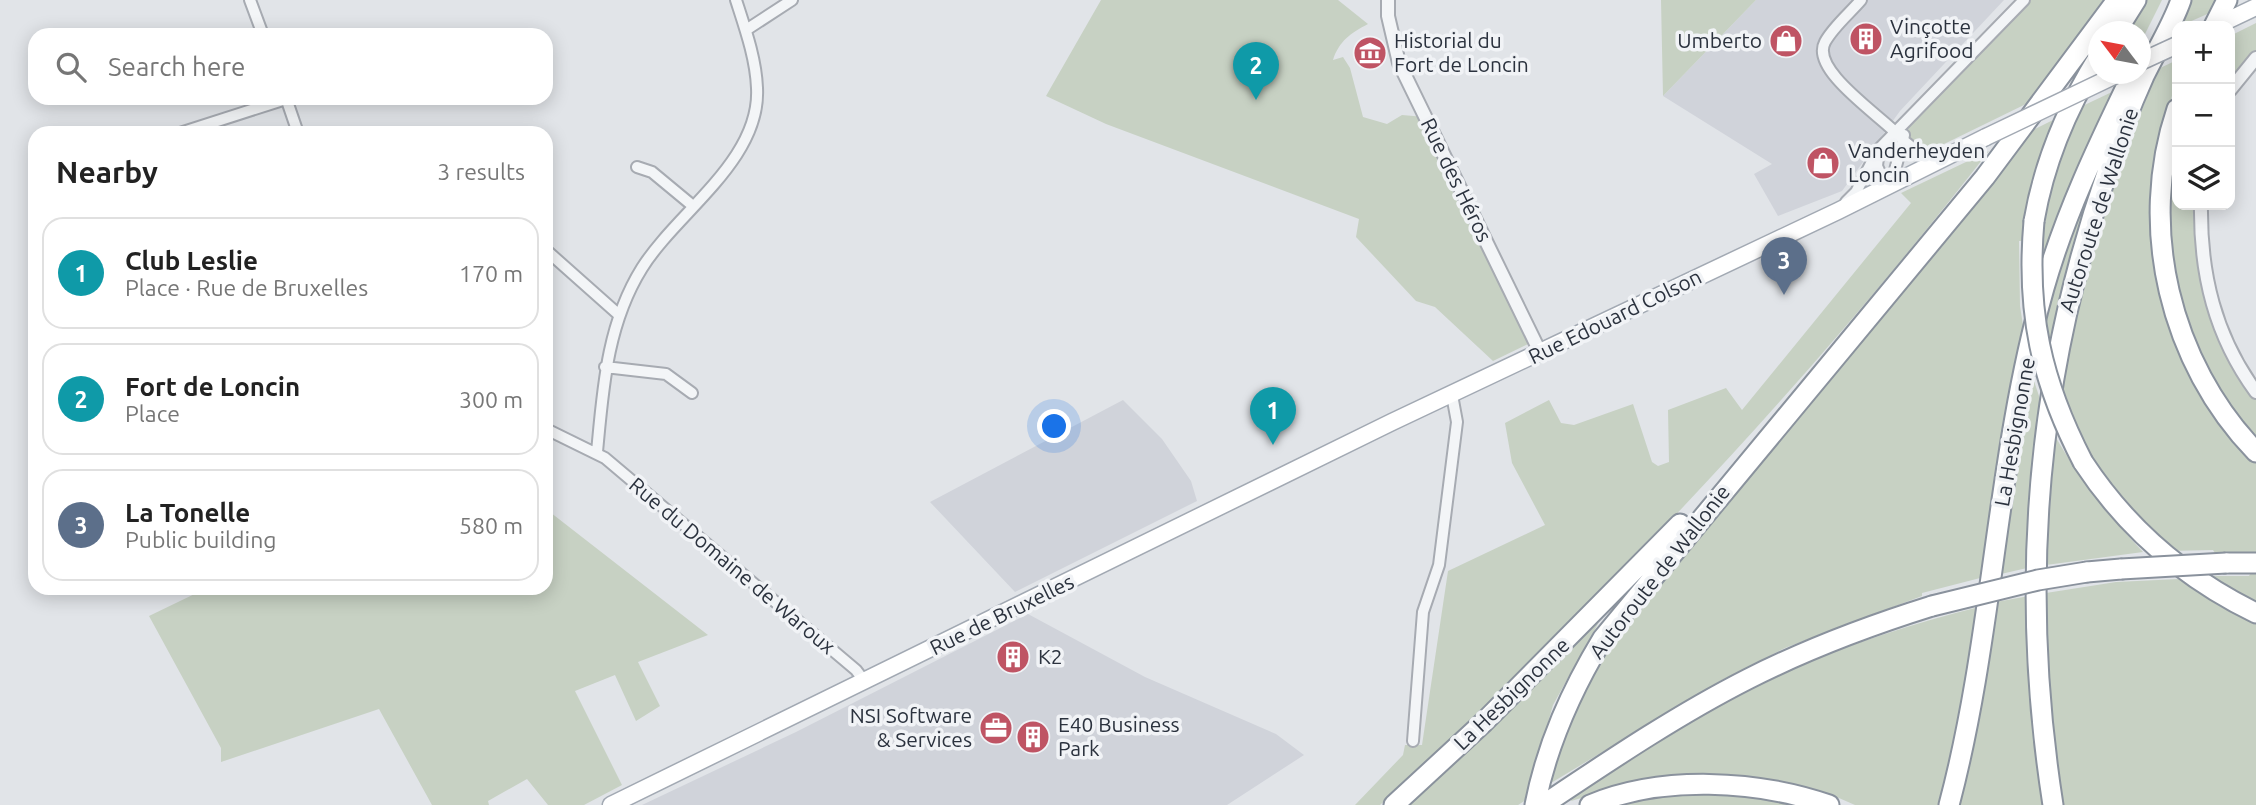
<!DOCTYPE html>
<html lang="en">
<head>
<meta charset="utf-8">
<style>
  body { margin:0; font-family:Ubuntu,sans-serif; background:#f6f6f6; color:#222 }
  .controls { position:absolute; right:21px; top:21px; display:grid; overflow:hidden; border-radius:14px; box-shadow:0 4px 18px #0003 }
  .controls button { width:63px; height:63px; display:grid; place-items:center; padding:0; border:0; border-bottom:2px solid #e0e0e0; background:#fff; color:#222; font:35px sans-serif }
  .compass { position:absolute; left:2088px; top:21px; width:63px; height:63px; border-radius:50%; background:#fff; box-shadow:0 4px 18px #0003; rotate:302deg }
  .you { position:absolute; left:1055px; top:427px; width:24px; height:24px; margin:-18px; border:5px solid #fff; border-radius:50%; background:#1a73e8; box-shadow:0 0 0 10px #1a73e833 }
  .badge { display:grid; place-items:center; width:46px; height:46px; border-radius:50%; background:#111827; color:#fff; font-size:23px; font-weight:700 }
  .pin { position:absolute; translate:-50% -58px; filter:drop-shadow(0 2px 4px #0008) }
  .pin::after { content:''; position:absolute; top:37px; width:24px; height:21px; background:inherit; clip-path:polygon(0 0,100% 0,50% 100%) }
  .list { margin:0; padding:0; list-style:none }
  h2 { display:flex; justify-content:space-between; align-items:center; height:91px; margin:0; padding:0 28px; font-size:30px }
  h2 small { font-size:23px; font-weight:400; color:#767676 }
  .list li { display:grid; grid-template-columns:46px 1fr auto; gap:21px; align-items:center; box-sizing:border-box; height:112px; margin:0 14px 14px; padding:0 14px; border:2px solid #e0e0e0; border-radius:21px }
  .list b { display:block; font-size:26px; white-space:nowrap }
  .list p { margin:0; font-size:23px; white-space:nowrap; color:#767676 }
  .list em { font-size:23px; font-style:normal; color:#767676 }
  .icon { flex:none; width:38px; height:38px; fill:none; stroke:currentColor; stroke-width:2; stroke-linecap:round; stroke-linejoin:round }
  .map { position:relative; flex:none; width:2256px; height:805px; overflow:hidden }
  .search { position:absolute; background:#fff; box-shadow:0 4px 18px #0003; left:28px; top:28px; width:525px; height:77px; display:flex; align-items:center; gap:18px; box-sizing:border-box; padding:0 24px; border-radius:21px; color:#767676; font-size:26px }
  .panel { position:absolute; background:#fff; box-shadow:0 4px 18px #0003; left:28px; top:126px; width:525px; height:469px; border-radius:21px }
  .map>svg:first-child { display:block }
</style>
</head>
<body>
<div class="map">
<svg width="2256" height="805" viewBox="0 0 2256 805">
  <rect width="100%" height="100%" fill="#e1e4e8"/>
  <!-- built -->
  <path fill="#d0d3da" d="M1756 0H2004L1900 111 1842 191 1778 216 1754 174 1772 164 1663 96Z
    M1123 400 1162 439 1191 481 1197 501 1015 592 930 502Z
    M1028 614 1145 677 1276 734 1304 755 1227 805H642L796 732Z"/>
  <!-- green -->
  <path fill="#c7d1c3" d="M1101 0H1338L1368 24C1351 33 1339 41 1333 60L1343 57 1350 68 1363 117 1387 124 1402 115 1425 117 1528 344 1493 361 1435 307 1416 301 1356 237 1359 219 1106 124 1046 96Z
    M1661 0H1756L1663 96Z
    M2031 0H2103L2028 103 1940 146 1916 147 1906 135 1911 122Z
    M2144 0H2162L2141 42 2140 32H2124Z
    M2192 0H2218L2212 12 2180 26Z
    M2256 23V52L2230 80V36Z
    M2177 60C2177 94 2161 125 2156 158 2145 218 2151 285 2175 341 2190 375 2225 421 2246 454L2256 463V554L2215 553 2213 550 2168 551 2092 465 2060 390 2069 338 2107 198 2158 69Z
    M2114 91 2078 168 2044 257 2040 255 2052 181 2074 110Z
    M2053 120C2037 160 2028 198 2022 241H2019L2020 306 2025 338 1984 577 1922 593V596L1785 648 1720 681 1546 786 1589 669 2029 132Z
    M2177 136V205H2196L2204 298 2219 340 2235 370 2256 399V440C2204 374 2169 302 2167 216 2167 190 2174 162 2177 136Z
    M1989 151C1805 387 1600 604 1380 805H1355L1403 755 1405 745H1422L1448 571 1545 525 1512 463 1505 423 1549 400 1561 423 1574 425 1633 404 1652 462 1658 466 1669 462 1668 410 1726 388 1742 410 1911 203 1901 193Z
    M2096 179 2079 232 2049 350 2043 325 2062 260 2091 183Z
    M2033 378 2042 405 2027 568 2001 574Z
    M2055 436C2080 480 2108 515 2143 552L2046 565Z
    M546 509 708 635 638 662 660 706 636 721 615 675 575 691 622 785 584 805H548L527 779 488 801 489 805H432L379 709 221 762V748L149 616 207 588H546Z
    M2250 574H2256V605L2202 576H2249Z
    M2179 579 2221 607 2256 622V805H2062L2047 672 2046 593 2116 582Z
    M2029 596 2046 805H1960L1996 602Z
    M1979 607 1959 729 1942 805H1855L1832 795 1785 783 1726 776 1629 784 1571 801 1572 797C1642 753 1712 706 1788 671 1849 644 1914 623 1979 607Z
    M1599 622 1553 705 1526 800 1518 805H1404Z
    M1696 792 1741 794 1802 805H1618L1655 796Z"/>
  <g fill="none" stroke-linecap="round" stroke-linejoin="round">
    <defs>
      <path id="minor" d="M250 0 263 35
        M1861 0C1850 13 1833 27 1825 42 1809 71 1886 119 1903 140L1895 170 1886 186
        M746 30 792 0
        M286 98 298 133
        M180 133 286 99
        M1904 135 1903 140 1920 154H1950
        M637 167 652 172 693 206
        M1886 186 1877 166 1879 149 2024 0
        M1846 202 1856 192 1876 154
        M546 250 618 314
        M605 367 666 374 692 393
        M546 429 605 458 856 670 865 682
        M597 452C603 388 607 324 642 268 677 212 761 160 757 88 756 59 745 28 736 0
        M1413 741 1423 612 1439 565 1457 422 1452 395"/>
      <path id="tertiary" d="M1388 0V16L1399 63 1541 354
        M2230 90 2256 58
        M2201 205C2200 274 2215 336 2256 392"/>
      <path id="primary" d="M2216 26 2256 7
        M611 805 1392 422 1838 211 1986 137"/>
      <path id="motorway" d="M2214 26 2227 0
        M2116 32 2136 0
        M2177 109C2137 227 2170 363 2256 452
        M2034 221C2044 163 2067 108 2098 58
        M2083 462C2127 529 2184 578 2256 613
        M2226 563H2256
        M2087 572 2121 569
        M1394 805 1484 722 1680 524
        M1535 805C1547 744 1571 691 1603 638L1985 177 2117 0
        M1543 805C1609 761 1677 715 1748 679 1807 649 1868 626 1932 606
        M1590 805C1662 775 1756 780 1829 805
        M1949 805C1994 636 1996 456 2044 288 2065 214 2098 145 2131 77
        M2053 805C2019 588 2035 378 2108 170 2118 138 2130 107 2144 76 2156 51 2172 26 2181 0"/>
    </defs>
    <!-- minor casing -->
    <use href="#minor" stroke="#a7abb2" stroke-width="14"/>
    <!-- tertiary casing -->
    <use href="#tertiary" stroke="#a7abb2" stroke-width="16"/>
    <!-- primary casing -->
    <use href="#primary" stroke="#a2a9b3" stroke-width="19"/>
    <!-- motorway casing -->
    <use href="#motorway" stroke="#8a929d" stroke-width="23"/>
    <!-- minor -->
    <use href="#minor" stroke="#f3f5f7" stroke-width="10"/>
    <!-- tertiary -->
    <use href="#tertiary" stroke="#f3f5f7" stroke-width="12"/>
    <!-- primary -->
    <use href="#primary" stroke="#fff" stroke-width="16"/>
    <!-- motorway -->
    <use href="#motorway" stroke="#fff" stroke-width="19"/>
    <defs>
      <path id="primary-bridge" d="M2140 62 2177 45
        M1986 137 2118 74"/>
      <path id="motorway-bridge" d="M2034 221C2026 312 2041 381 2083 462
        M2121 569 2226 563
        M1932 606 2038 580 2087 572"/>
    </defs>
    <!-- primary-bridge casing -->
    <use href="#primary-bridge" stroke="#a2a9b3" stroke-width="19" stroke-linecap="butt"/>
    <!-- motorway-bridge casing -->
    <use href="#motorway-bridge" stroke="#8a929d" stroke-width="23" stroke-linecap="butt"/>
    <!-- primary-bridge -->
    <use href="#primary-bridge" stroke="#fff" stroke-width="16"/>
    <!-- motorway-bridge -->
    <use href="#motorway-bridge" stroke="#fff" stroke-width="19"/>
  </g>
  <!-- icons -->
  <defs>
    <symbol id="building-disc" viewBox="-11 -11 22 22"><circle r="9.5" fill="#bf5464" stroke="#f1f3f6"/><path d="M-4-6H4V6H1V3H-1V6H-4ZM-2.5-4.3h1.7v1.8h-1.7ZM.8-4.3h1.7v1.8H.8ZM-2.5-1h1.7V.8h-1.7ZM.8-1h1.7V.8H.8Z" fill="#fff"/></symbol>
    <symbol id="shop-disc" viewBox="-11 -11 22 22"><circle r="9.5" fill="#bf5464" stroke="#f1f3f6"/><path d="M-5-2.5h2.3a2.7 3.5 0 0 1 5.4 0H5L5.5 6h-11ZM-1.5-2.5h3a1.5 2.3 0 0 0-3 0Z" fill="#fff"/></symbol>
    <symbol id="museum-disc" viewBox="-11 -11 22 22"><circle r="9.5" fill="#bf5464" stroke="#f1f3f6"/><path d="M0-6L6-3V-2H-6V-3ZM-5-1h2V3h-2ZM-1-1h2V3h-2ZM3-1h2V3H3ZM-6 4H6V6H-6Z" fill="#fff"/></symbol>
    <symbol id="office-disc" viewBox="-11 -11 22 22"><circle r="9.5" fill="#bf5464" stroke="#f1f3f6"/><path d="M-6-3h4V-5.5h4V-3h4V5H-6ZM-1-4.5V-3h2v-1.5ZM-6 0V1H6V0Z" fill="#fff"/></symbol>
  </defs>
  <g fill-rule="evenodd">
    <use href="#building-disc" x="1847" y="20" width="38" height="38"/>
    <use href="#shop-disc" x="1767" y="22" width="38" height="38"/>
    <use href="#museum-disc" x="1351" y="34" width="38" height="38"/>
    <use href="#shop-disc" x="1804" y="144" width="38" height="38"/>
    <use href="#building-disc" x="994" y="638" width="38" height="38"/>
    <use href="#office-disc" x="977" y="709" width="38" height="38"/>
    <use href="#building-disc" x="1014" y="718" width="38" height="38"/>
  </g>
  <g text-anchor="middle" stroke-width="7" stroke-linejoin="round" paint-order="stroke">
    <!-- poi labels -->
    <g font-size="21" fill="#2b323e" stroke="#f1f3f6" text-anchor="start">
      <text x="1890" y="34">Vinçotte<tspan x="1890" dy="24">Agrifood</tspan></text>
      <text x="1394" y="48">Historial du<tspan x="1394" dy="24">Fort de Loncin</tspan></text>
      <text x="1762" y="48" text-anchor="end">Umberto</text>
      <text x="1848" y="158">Vanderheyden<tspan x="1848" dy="24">Loncin</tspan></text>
      <text x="1038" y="664">K2</text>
      <text x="972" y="723" text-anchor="end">NSI Software<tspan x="972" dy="24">&amp; Services</tspan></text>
      <text x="1058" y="732">E40 Business<tspan x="1058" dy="24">Park</tspan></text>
    </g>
    <!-- street labels -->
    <g font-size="21" fill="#2b323e" stroke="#f1f3f6">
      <text transform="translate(1456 180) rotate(64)" y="7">Rue des Héros</text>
      <text transform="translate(2099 210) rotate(-72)" y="7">Autoroute de Wallonie</text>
      <text transform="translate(1615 317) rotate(-26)" y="7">Rue Edouard Colson</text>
      <text transform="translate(2015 432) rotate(-80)" y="7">La Hesbignonne</text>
      <text transform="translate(732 566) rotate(40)" y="7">Rue du Domaine de Waroux</text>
      <text transform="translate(1660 572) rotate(-52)" y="7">Autoroute de Wallonie</text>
      <text transform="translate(1002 615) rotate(-26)" y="7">Rue de Bruxelles</text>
      <text transform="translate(1512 694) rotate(-44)" y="7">La Hesbignonne</text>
    </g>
  </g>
</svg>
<div class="controls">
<button>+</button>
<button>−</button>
<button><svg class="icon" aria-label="layers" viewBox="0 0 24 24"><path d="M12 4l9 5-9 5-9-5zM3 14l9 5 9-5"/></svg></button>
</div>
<svg class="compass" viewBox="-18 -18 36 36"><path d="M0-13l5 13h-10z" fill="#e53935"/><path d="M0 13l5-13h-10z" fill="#767676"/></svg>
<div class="you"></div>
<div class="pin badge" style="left:1273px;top:445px;background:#0f9aa8">1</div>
<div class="pin badge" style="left:1256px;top:100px;background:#0f9aa8">2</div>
<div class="pin badge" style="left:1784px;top:295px;background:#5c6f8a">3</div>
<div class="search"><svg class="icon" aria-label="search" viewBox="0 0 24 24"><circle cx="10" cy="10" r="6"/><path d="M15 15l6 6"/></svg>Search here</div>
<section class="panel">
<h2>Nearby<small>3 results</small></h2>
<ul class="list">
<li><span class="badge" style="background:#0f9aa8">1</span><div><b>Club Leslie</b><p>Place · Rue de Bruxelles</p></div><em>170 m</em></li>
<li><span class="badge" style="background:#0f9aa8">2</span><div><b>Fort de Loncin</b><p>Place</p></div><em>300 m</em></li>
<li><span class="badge" style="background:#5c6f8a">3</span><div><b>La Tonelle</b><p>Public building</p></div><em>580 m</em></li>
</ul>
</section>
</div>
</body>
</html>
